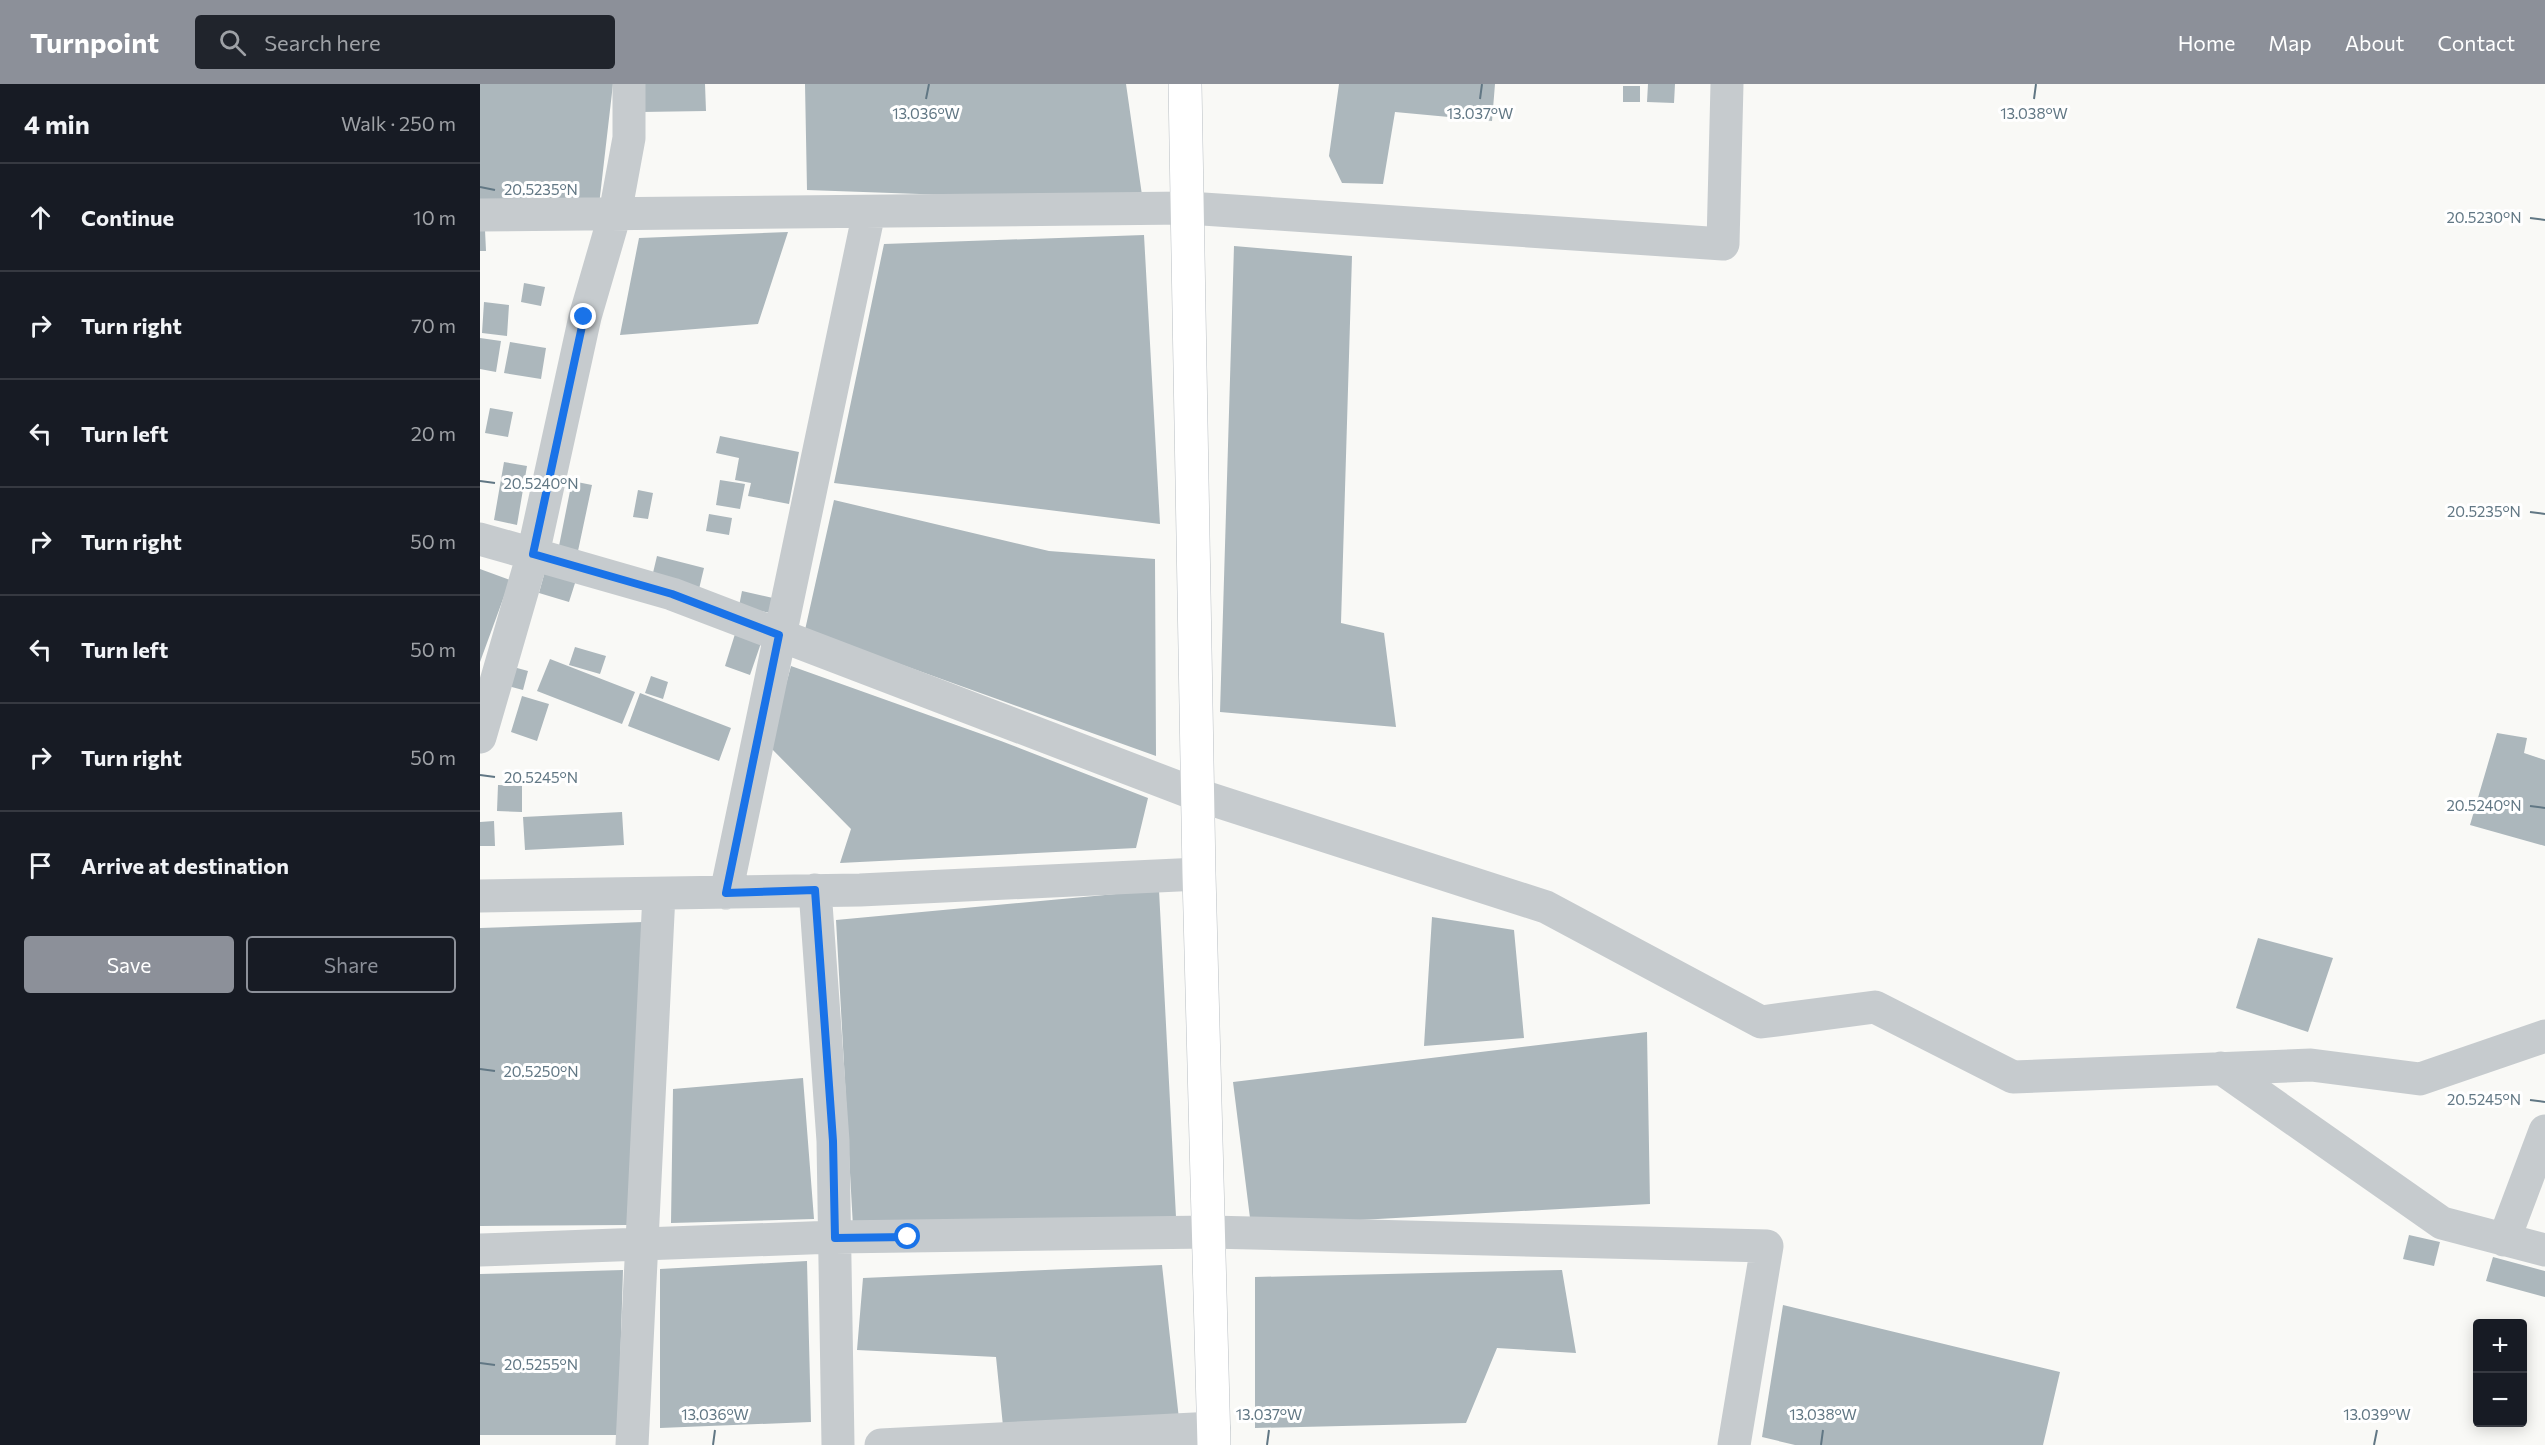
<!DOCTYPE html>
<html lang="en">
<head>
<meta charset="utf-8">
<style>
  body { margin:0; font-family:Commissioner,sans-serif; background:#20242c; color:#f1f3f6 }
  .controls { position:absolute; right:18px; bottom:18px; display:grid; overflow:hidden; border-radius:6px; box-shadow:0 3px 15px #0003 }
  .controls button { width:54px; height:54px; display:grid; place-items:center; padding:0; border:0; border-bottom:2px solid #363941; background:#171b24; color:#f1f3f6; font:30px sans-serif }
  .stop { position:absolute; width:18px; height:18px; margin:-14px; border:4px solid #1a73e8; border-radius:50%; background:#fff }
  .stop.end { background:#1a73e8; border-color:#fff; box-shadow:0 2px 6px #0008 }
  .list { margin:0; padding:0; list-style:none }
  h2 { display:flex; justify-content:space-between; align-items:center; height:78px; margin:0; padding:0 24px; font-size:26px }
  h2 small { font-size:20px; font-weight:400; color:#9ea1a6 }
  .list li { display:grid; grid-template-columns:39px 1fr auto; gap:18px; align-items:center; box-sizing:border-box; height:108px; padding:0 24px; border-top:2px solid #363941 }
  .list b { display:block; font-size:22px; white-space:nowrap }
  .list em { font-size:20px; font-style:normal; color:#9ea1a6 }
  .actions { display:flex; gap:12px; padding:18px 24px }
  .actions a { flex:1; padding:14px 0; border:2px solid #8c9099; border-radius:6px; text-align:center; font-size:21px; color:#8c9099 }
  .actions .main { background:#8c9099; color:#fff }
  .icon { flex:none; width:33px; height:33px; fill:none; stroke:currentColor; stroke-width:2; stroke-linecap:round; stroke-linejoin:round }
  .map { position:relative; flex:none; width:2065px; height:1361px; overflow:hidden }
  header { display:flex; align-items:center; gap:36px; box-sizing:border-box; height:84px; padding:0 30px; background:#8c9099; color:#fff }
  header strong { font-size:28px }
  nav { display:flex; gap:33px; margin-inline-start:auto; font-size:21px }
  .search { width:420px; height:54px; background:#20242c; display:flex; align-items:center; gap:15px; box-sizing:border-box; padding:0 21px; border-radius:6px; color:#9ea1a6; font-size:22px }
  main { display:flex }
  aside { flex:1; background:#171b24 }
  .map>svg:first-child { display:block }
</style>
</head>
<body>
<header>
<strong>Turnpoint</strong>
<div class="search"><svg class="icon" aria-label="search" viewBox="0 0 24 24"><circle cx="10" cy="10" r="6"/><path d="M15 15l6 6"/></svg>Search here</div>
<nav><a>Home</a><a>Map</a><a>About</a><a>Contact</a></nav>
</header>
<main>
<aside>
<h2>4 min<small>Walk · 250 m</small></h2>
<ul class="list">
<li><svg class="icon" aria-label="ahead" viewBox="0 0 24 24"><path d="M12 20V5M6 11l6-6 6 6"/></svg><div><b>Continue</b></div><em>10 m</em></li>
<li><svg class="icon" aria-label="right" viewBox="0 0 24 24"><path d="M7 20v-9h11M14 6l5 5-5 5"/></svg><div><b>Turn right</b></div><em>70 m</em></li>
<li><svg class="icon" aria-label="left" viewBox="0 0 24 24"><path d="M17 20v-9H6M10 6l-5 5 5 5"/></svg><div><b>Turn left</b></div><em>20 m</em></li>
<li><svg class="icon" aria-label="right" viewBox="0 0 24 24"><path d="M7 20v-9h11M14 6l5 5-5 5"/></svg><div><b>Turn right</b></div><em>50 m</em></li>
<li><svg class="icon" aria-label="left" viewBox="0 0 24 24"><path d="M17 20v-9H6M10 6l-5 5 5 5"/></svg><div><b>Turn left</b></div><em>50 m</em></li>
<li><svg class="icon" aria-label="right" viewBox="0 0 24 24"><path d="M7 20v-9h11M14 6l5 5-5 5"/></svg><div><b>Turn right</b></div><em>50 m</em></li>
<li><svg class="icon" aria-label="arrive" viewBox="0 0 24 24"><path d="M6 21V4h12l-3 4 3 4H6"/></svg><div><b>Arrive at destination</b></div></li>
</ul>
<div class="actions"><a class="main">Save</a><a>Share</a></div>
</aside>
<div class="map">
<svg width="2065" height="1361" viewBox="0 0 2065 1361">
  <rect width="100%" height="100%" fill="#f9f9f6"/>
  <!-- building -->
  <path fill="#acb7bc" d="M0 0H133L119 121 0 123Z
    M161 0H225L226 27 161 28Z
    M325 0H646L663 118 327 106Z
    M859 0H1015L1012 37 915 28 903 100 862 99 849 72Z
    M1168 0H1195L1194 19 1167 18Z
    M1143 2H1160V18H1143Z
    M0 146H5L6 167H0Z
    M308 148 278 240 140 251 159 154Z
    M664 151 680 440 354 399 404 160Z
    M754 162 872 172 861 539 904 549 916 643 740 628Z
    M44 199 65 203 61 222 41 218Z
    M4 218 29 221 27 252 2 249Z
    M0 254 21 257 16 288 0 285Z
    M30 258 66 264 61 295 24 289Z
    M10 324 33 328 28 353 5 349Z
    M240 352 319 368 309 420 268 412 271 399 255 396 259 374 236 369Z
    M24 378 47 382 37 441 14 436Z
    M240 396 265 400 260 425 236 421Z
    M92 397 112 401 98 467 79 462Z
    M158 406 173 409 168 435 153 433Z
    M354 416 569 467 675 475 676 672 325 546Z
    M229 430 252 434 249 451 226 447Z
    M177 472 224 484 219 505 172 493Z
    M0 485 30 496 0 578Z
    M65 487 96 496 89 518 59 509Z
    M262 507 293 514 290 529 259 522Z
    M255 550 281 559 270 591 245 582Z
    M95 563 126 572 120 590 89 581Z
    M70 575 155 608 142 640 57 607Z
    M26 581 48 587 43 606 20 600Z
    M311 582 521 657 668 714 656 764 360 779 371 745 289 662Z
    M171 592 188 598 183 615 165 609Z
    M160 609 251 644 239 677 148 642Z
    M42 612 69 620 57 657 31 648Z
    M2017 649 2047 654 2044 669 2065 676V762L1990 741Z
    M18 701 42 702V728L17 727Z
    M142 728 144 761 45 766 43 733Z
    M14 737 15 762H0V738Z
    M679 806 696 1133 373 1143 356 836Z
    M952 833 1034 846 1044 954 944 962Z
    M163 838 147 1141 0 1142V844Z
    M1778 854 1853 874 1828 948 1756 924Z
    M1167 948 1170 1120 771 1142 753 998Z
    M323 994 334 1135 191 1139 193 1005Z
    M1929 1151 1960 1158 1954 1182 1923 1175Z
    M2013 1173 2065 1187V1213L2006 1197Z
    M327 1177 331 1338 180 1344V1185Z
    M682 1181 700 1344 524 1352 516 1273 377 1266 383 1194Z
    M143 1186 138 1351H0V1190Z
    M1082 1186 1096 1269 1017 1264 986 1339 775 1344V1193Z
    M1303 1221 1580 1288 1563 1361H1315L1282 1353Z"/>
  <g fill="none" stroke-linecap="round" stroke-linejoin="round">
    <defs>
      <path id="secondary" d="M705 0 719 790 734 1361"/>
    </defs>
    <!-- secondary casing -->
    <use href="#secondary" stroke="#b8bec3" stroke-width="34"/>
    <!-- street -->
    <path stroke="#c6cbce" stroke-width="33" d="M0 131 708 124 1243 160 1247 0
      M0 455 192 510 718 711 1066 823 1281 938 1395 923 1533 993 1831 981 1940 995 2065 952
      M0 653 53 470 105 233 135 130 149 54V0
      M335 806 353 1057 358 1361
      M246 809 389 128
      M0 812 380 806 719 790
      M1741 984 1962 1139 2065 1166
      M2024 1156 2065 1047
      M0 1166 355 1153 730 1148 1287 1162 1254 1361
      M152 1361 179 810
      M401 1361 734 1344"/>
    <!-- secondary -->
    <use href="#secondary" stroke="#fff" stroke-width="33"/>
  </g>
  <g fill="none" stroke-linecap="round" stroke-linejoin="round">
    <!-- route -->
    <path stroke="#1a73e8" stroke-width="8" d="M104 233 53 470 192 510 299 551 246 809 335 806 353 1057 355 1154 428 1153"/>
  </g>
  <!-- ticks -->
  <path fill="none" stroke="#617784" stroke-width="2" d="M446 15 449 0M1000 15 1002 0M1554 15 1556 0M0 103 15 106M2050 134 2065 136M0 397 15 399M2050 428 2065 430M0 691 15 693M2050 722 2065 724M0 985 15 987M2050 1016 2065 1018M0 1279 15 1281M233 1361 235 1346M787 1361 789 1346M1341 1361 1343 1346M1894 1361 1897 1346"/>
  <g font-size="15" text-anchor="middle" fill="#617784" stroke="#fff" stroke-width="6" stroke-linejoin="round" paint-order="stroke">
    <text x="446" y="35">13.036°W</text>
    <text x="1000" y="35">13.037°W</text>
    <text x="1554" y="35">13.038°W</text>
    <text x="61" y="111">20.5235°N</text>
    <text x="2004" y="139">20.5230°N</text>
    <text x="61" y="405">20.5240°N</text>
    <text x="2004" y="433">20.5235°N</text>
    <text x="61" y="699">20.5245°N</text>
    <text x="2004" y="727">20.5240°N</text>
    <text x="61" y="993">20.5250°N</text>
    <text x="2004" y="1021">20.5245°N</text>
    <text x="61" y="1286">20.5255°N</text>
    <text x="235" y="1336">13.036°W</text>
    <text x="789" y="1336">13.037°W</text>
    <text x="1343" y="1336">13.038°W</text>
    <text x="1897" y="1336">13.039°W</text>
  </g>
</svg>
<div class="controls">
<button>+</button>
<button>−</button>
</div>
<div class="stop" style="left:428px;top:1153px"></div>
<div class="stop end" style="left:104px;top:233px"></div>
</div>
</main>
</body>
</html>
